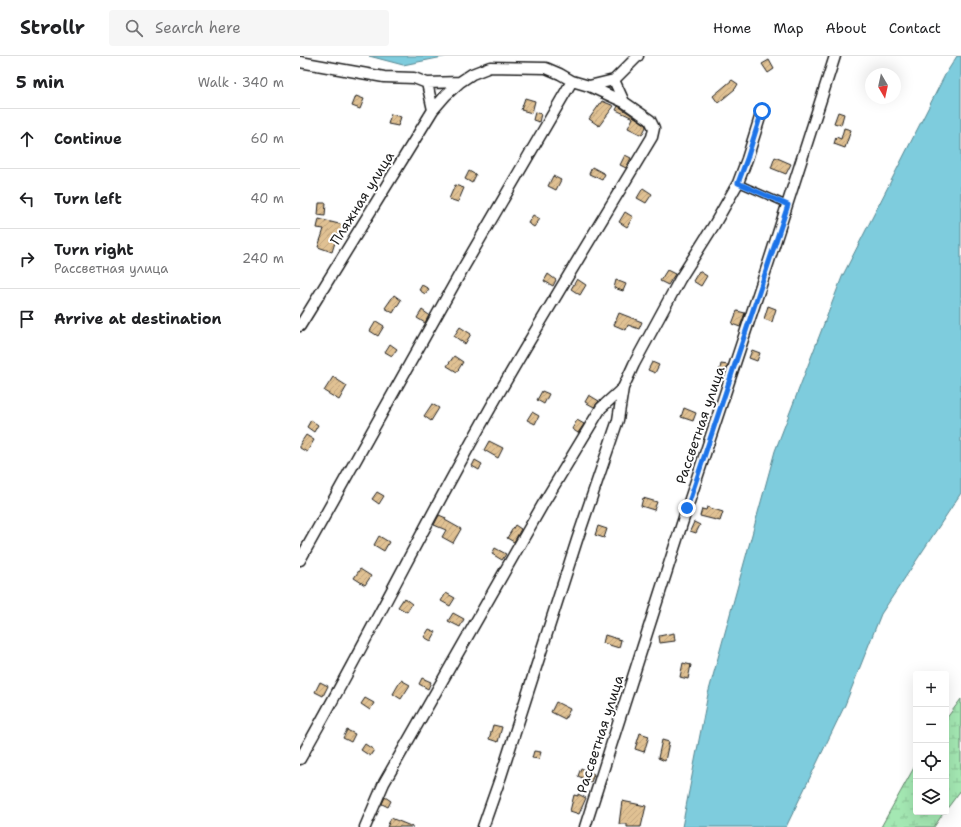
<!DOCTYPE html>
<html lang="en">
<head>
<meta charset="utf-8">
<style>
  body { margin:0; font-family:"Shantell Sans",sans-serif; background:#f6f6f6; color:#202124 }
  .controls { position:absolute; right:12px; bottom:12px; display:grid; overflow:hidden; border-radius:4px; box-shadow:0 4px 16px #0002 }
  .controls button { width:36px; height:36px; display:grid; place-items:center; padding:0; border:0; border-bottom:1px solid #e0e0e0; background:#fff; color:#202124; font:20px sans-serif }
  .compass { position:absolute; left:565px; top:12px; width:36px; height:36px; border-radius:50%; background:#fff; box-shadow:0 4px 16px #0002; rotate:171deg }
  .stop { position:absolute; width:12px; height:12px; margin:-9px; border:3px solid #1a73e8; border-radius:50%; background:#fff }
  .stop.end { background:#1a73e8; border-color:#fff; box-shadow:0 1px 4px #0008 }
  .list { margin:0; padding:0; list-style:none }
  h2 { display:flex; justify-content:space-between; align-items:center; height:52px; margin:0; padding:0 16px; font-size:17px }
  h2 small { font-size:13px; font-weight:400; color:#757577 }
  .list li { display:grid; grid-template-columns:26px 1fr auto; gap:12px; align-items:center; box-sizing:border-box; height:60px; padding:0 16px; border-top:1px solid #e0e0e0 }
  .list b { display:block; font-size:15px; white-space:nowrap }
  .list p { margin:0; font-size:13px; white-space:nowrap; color:#757577 }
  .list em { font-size:13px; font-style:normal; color:#757577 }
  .icon { flex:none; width:22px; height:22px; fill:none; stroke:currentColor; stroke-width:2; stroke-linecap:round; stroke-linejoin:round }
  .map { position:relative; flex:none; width:661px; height:771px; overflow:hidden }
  header { display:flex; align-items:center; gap:24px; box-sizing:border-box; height:56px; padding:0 20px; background:#fff; border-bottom:1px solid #e0e0e0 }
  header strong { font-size:19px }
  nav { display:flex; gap:22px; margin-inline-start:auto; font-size:14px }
  .search { width:280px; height:36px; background:#f6f6f6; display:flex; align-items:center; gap:10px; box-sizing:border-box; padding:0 14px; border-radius:4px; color:#757577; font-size:15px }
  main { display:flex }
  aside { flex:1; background:#fff }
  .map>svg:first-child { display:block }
</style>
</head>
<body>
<header>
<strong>Strollr</strong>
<div class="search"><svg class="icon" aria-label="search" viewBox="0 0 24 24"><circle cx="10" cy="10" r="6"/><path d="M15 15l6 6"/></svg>Search here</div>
<nav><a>Home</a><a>Map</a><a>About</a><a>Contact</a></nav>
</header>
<main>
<aside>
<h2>5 min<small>Walk · 340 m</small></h2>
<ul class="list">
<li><svg class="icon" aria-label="ahead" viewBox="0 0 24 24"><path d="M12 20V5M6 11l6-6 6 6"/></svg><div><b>Continue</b></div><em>60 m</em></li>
<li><svg class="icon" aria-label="left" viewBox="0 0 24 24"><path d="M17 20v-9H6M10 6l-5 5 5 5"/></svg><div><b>Turn left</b></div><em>40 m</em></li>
<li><svg class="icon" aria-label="right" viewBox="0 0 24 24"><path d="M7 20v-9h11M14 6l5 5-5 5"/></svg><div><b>Turn right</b><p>Рассветная улица</p></div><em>240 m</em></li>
<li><svg class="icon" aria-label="arrive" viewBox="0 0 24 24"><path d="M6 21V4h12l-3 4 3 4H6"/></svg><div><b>Arrive at destination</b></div></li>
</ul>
</aside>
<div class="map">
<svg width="661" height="771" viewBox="0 0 661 771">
  <defs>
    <pattern id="wetland-marsh" width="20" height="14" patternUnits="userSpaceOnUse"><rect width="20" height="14" fill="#a4e8b3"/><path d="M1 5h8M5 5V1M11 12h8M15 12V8" fill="none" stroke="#8dc699"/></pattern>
    <pattern id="building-hatch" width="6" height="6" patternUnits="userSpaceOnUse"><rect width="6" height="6" fill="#e0c193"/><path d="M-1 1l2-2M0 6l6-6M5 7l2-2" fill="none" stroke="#c0a57e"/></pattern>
  </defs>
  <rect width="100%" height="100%" fill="#fff"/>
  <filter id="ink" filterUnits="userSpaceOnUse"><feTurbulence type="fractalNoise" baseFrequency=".025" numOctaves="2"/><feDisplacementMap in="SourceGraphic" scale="8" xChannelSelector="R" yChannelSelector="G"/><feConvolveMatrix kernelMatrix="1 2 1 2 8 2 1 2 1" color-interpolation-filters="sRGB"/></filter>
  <g filter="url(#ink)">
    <!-- wetland -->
    <path fill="url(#wetland-marsh)" stroke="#608268" d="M661 643V734L646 754V663Z
      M616 708V756H644L634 771H581Z"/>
    <!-- water -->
    <path fill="#7eccdd" stroke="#578690" d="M69 0H148L103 9Z
      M657 0H661V437L581 558 545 649 486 771H382L408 638 475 395 542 221 645 19Z"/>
    <!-- building -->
    <path fill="url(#building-hatch)" stroke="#1c1c1c" d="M469 4 474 13 468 17 462 8Z
      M432 24 438 28 435 33 418 47 413 40Z
      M56 40 64 43 60 53 52 50Z
      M225 42 235 45 232 57 221 54Z
      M302 45 314 50 299 70 289 63Z
      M318 50 345 68 346 71 342 79 328 72 333 62 316 54Z
      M235 56 241 58 239 66 233 64Z
      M538 56 544 58 541 69 534 67Z
      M91 58 101 61 98 70 88 68Z
      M544 72 551 74 545 92 534 88 536 81 541 83Z
      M325 99 331 102 326 112 320 109Z
      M475 101 491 108 486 118 471 112Z
      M292 111 305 118 302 124 289 118Z
      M169 115 176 119 172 127 165 123Z
      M253 120 261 124 256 134 248 130Z
      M155 129 164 132 158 146 149 143Z
      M343 132 352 138 346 147 337 142Z
      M19 147H26L25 160 18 159Z
      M325 156 333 161 327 171 319 166Z
      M233 159 240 163 234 171 228 167Z
      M19 163 43 169 41 178 38 177 32 196 18 191 24 173 17 172Z
      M367 214 375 218 368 229 360 225Z
      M399 215 407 220 401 230 393 225Z
      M248 218 256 224 253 230 244 225Z
      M277 223 286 229 280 239 271 233Z
      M316 224 326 228 323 235 314 232Z
      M122 229 129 233 125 238 119 234Z
      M94 239 101 244 93 257 85 252Z
      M468 250 476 253 472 266 464 263Z
      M122 254 129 259 125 267 117 262Z
      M437 255 445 257 440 271 432 268Z
      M319 257 342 266 339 273 328 269 326 274 314 269Z
      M76 265 84 270 78 280 70 275Z
      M160 271 171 278 165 288 154 280Z
      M90 288 97 293 92 300 85 296Z
      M452 294 460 297 457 305 449 302Z
      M154 300 163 306 157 316 147 310Z
      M352 306 359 309 355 317 348 314Z
      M421 308 428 309 424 319 419 317Z
      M33 321 47 330 39 344 24 335Z
      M242 335 249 338 244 348 237 344Z
      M289 339 299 345 294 351 285 346Z
      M132 348 139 352 131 365 124 360Z
      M384 352 396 357 393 365 381 361Z
      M232 356 239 360 235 368 227 364Z
      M11 364 18 369 14 376 7 371Z
      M277 364 284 368 278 377 272 373Z
      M6 379 14 384 7 396 0 392V388Z
      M189 385 203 392 198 402 184 394Z
      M175 404 182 408 179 414 172 410Z
      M77 436 84 440 79 448 72 443Z
      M343 442 357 446 354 454 341 450Z
      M407 451 423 456 420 465 400 460 402 453 406 454Z
      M139 459 146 462 145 464 161 473 153 487 142 481 146 474 134 469Z
      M394 466 400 469 396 477 390 475Z
      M215 469 221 473 214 486 207 482Z
      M298 470 307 473 304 482 295 479Z
      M79 480 89 486 84 495 74 489Z
      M195 492 206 498 202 504 192 498Z
      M60 513 71 520 65 529 54 522Z
      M146 537 155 542 150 550 141 545Z
      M104 542 112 548 107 556 98 551Z
      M153 557 164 563 160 571 148 565Z
      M129 573 136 576 131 585 124 581Z
      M374 577 375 585 360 587 359 580Z
      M305 579 321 584 319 592 303 587Z
      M383 607 391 609 388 623 380 621Z
      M122 622 131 626 128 633 119 628Z
      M101 624 110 629 101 643 93 638Z
      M20 626 28 630 23 640 15 636Z
      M65 642 74 647 70 654 61 648Z
      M256 646 270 653 265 663 251 656Z
      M193 669 202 671 198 686 189 683Z
      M47 674 55 678 51 686 43 682Z
      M340 677 349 680 344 696 335 693Z
      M362 684 369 686 365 705 358 702Z
      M65 688 74 694 70 700 61 694Z
      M234 695 241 696 239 703 232 702Z
      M281 712 294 718 291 726 278 720Z
      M278 738 286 742 279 758 270 755 274 739 278 740Z
      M85 741 91 745 88 751 82 748Z
      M322 745 346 750 341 771H327V768H319Z
      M91 762 113 771H87Z"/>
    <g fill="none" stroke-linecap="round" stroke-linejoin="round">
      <defs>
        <path id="lane" d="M438 127 488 149"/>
        <path id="street" d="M0 6 84 21 114 22 127 27 160 26 172 18 190 11 246 12 260 18 272 25 289 30 314 24 338 0
          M289 30 324 46
          M133 54 146 39 160 26
          M0 270 133 54 127 27
          M0 504 162 214 272 25
          M0 703C69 582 130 457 199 337 249 250 301 166 352 81L354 72 350 64 324 46 314 24
          M65 771 84 727 243 448 301 352 323 332
          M183 771 201 720 277 484 318 364 323 332 334 308 380 223 414 169 438 127 447 103 462 55
          M285 771 387 452 469 205 535 0"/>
      </defs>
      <!-- lane casing -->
      <use href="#lane" stroke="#1c1c1c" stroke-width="8"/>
      <!-- street casing -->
      <use href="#street" stroke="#1c1c1c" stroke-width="13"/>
      <!-- lane -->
      <use href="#lane" stroke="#fff" stroke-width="5"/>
      <!-- street -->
      <use href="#street" stroke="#fff" stroke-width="10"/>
    </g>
  </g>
  <g fill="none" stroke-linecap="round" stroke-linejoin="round" filter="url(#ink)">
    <!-- route -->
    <path stroke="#1a73e8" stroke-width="5" d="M387 452 488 149 438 127 447 103 462 55"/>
  </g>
  <g text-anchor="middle" stroke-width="4" stroke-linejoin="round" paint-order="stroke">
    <!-- street labels -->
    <g font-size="14" fill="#1c1c1c" stroke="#fff">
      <text transform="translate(62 142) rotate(-58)" y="5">Пляжная улица</text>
      <text transform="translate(400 369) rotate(-71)" y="5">Рассветная улица</text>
      <text transform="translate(300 678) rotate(-72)" y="5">Рассветная улица</text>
    </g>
  </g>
</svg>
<div class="controls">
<button>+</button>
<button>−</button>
<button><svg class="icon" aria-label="locate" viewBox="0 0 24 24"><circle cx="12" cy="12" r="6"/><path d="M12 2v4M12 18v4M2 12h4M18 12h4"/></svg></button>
<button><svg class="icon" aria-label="layers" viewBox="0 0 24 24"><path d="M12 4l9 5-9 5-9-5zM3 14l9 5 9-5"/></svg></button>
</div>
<svg class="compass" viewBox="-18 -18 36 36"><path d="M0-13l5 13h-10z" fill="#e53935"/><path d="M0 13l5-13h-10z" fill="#757577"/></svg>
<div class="stop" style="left:462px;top:55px"></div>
<div class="stop end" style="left:387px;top:452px"></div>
</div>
</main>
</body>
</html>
